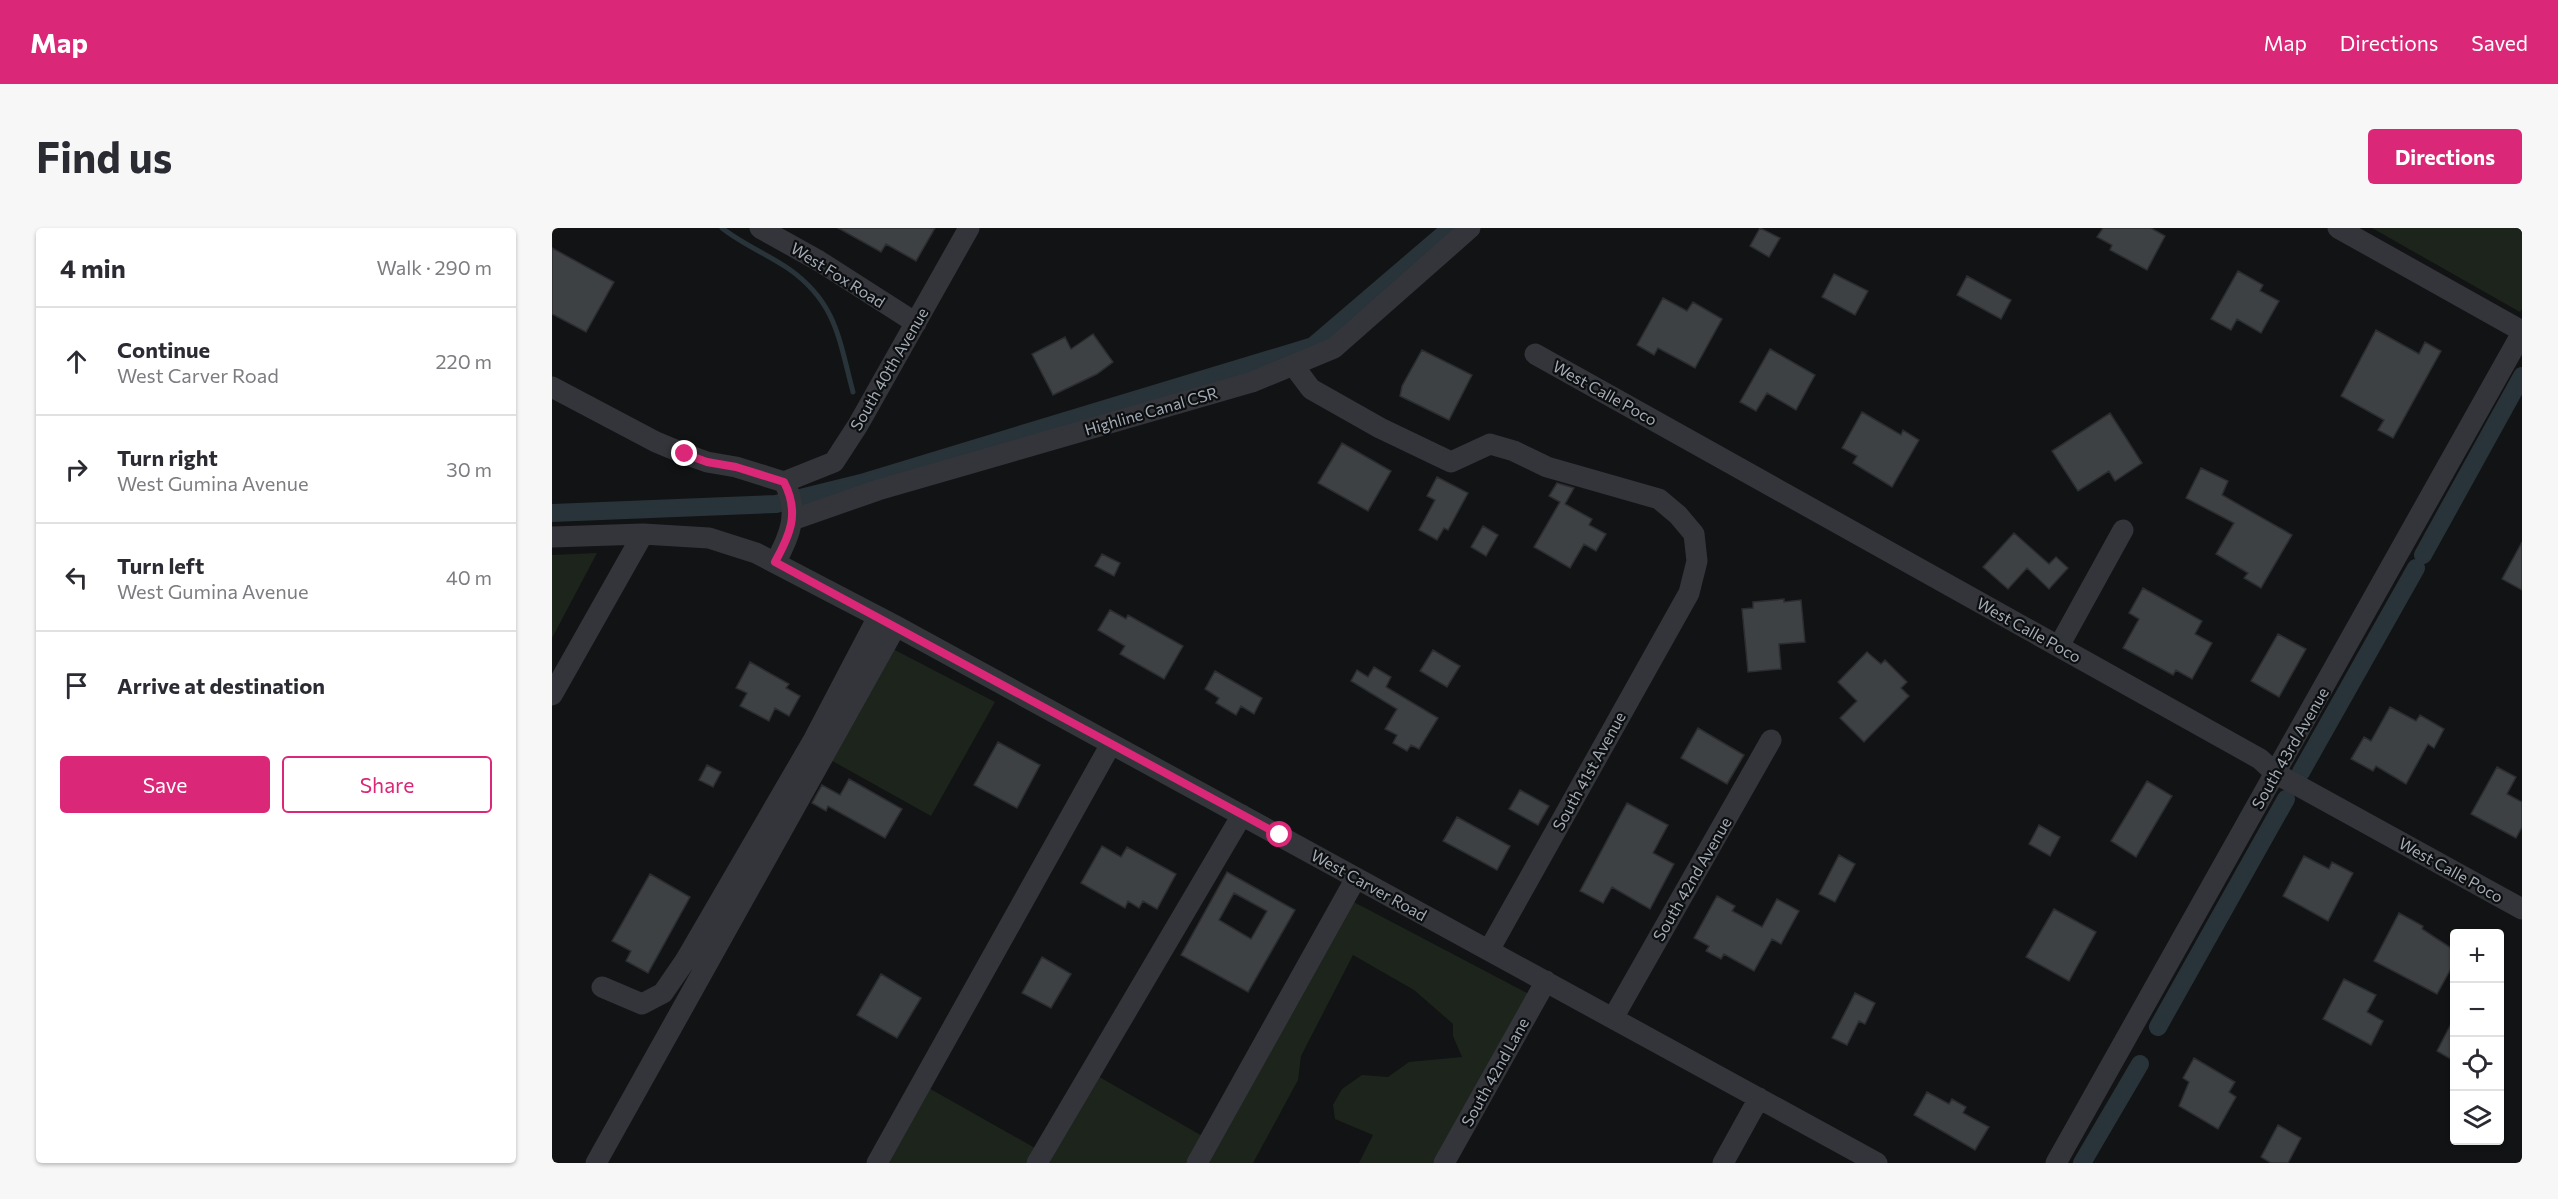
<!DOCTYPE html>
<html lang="en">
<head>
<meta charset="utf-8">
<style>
  body { margin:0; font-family:Commissioner,sans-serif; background:#f7f7f7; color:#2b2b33 }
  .controls { position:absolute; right:18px; bottom:18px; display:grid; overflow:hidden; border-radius:6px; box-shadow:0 2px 4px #0004 }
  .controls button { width:54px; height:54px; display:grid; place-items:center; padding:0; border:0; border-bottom:2px solid #e1e1e2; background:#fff; color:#2b2b33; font:30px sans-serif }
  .stop { position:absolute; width:18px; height:18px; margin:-14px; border:4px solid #db2777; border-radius:50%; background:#fff }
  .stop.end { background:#db2777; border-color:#fff; box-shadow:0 2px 6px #0008 }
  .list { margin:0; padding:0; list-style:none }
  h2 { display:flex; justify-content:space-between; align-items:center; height:78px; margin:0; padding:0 24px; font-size:26px }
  h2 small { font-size:20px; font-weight:400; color:#7c7c81 }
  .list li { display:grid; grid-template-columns:39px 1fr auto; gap:18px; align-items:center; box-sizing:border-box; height:108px; padding:0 24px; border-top:2px solid #e1e1e2 }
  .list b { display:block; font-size:22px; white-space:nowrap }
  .list p { margin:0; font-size:20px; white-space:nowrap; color:#7c7c81 }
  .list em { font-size:20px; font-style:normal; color:#7c7c81 }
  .actions { display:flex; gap:12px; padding:18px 24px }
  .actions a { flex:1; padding:14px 0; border:2px solid #db2777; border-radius:6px; text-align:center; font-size:21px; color:#db2777 }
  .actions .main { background:#db2777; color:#fff }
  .icon { flex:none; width:33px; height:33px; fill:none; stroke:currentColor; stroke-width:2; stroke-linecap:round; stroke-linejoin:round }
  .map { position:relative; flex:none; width:1970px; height:935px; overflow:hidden; border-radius:6px }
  header { display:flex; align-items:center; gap:36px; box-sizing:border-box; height:84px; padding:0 30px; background:#db2777; color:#fff }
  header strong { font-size:28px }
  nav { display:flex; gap:33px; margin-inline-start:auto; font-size:21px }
  .intro { display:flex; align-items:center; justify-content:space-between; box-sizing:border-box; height:144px; padding:0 36px }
  h1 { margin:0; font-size:42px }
  .button { padding:15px 27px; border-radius:6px; background:#db2777; color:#fff; font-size:21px; font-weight:700 }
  main { display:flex; gap:36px; padding:0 36px }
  aside { flex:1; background:#fff; border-radius:6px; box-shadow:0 2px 4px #0004 }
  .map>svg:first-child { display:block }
</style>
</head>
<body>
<header>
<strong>Map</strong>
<nav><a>Map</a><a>Directions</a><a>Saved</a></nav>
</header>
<div class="intro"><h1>Find us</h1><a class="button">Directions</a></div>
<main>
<aside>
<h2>4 min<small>Walk · 290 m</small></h2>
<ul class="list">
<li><svg class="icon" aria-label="ahead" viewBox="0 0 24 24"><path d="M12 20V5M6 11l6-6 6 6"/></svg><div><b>Continue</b><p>West Carver Road</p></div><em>220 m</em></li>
<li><svg class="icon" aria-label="right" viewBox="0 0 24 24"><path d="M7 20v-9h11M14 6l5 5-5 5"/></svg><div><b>Turn right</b><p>West Gumina Avenue</p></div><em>30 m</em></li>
<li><svg class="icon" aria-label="left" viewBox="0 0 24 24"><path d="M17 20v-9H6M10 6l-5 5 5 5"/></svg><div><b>Turn left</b><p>West Gumina Avenue</p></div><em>40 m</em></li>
<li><svg class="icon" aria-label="arrive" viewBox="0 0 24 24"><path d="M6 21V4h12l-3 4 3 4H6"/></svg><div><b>Arrive at destination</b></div></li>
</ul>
<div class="actions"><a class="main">Save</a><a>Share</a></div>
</aside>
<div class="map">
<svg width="1970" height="935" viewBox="0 0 1970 935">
  <rect width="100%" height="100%" fill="#121314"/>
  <!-- green -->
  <path fill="#1c241c" d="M1820 0H1970V81L1968 84Z
    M45 325 0 410V327Z
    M341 421 443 474 379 588 275 530Z
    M798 672 977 766 883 935H807L821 907 783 891 781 877 790 861 810 847 836 849 857 834 910 829 901 808V796L862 762 801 727 749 828 746 852 701 935H653Z
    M544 847 652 909 637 935H490Z
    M375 859 483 920 476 935H333Z"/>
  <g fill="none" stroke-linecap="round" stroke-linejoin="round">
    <!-- stream -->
    <path stroke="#283439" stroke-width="5" d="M170 0C190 16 215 26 237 41 285 75 287 112 301 164"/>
    <!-- canal -->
    <path stroke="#283439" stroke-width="18" d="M0 285 224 276 309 255 761 118 899 0
      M1871 327 1970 148
      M1749 544 1864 340
      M1606 799 1734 571
      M1530 935 1588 836"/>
  </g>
  <!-- building -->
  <path fill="#3e4144" stroke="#2c2d30" stroke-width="1.5" fill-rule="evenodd" d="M286 0H383L364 33 334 16 329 24Z
    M1208 0 1228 10 1217 29 1198 18Z
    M1551 0H1599L1613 8 1595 42 1558 22 1560 17 1545 9Z
    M0 20 62 54 34 104 0 86Z
    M1686 43 1711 57 1708 63 1727 73 1709 105 1685 91 1679 102 1659 91Z
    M1282 46 1316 63 1303 87 1270 69Z
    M1415 48 1459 72 1449 91 1405 67Z
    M1111 70 1135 83 1141 74 1170 91 1143 140 1106 120 1102 127 1085 117Z
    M1824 102 1867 126 1873 114 1889 123 1841 210 1826 202 1832 192 1789 168Z
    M541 106 561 134 545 146 501 167 480 126 513 109 519 121Z
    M1218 121 1263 147 1244 182 1215 165 1204 183 1188 174Z
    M870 122 920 147 897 192 848 168 850 158Z
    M1310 184 1349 207 1351 202 1367 212 1340 259 1301 235 1305 228 1290 220Z
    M1558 185 1590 235 1563 253 1557 243 1526 263 1500 223Z
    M790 215 839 243 816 283 766 255Z
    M1649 240 1676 253 1670 267 1740 307 1709 360 1692 350 1696 345 1664 326 1682 295 1634 270Z
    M885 249 916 265 896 302 892 300 885 312 867 302 883 272 875 268Z
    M1005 255 1022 260 1013 276 1040 291 1037 297 1054 306 1044 323 1032 316 1018 340 982 319 1008 274 997 268Z
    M931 298 946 307 934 328 919 319Z
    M1462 305 1497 336 1504 329 1516 340 1497 361 1475 340 1456 361 1431 339Z
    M1970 314V362L1950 351Z
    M550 326 568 335 562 348 543 338Z
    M1591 360 1650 393 1643 406 1660 415 1640 451 1624 442 1621 447 1571 420 1587 391 1577 385Z
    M1232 371V374L1249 372 1253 414 1227 416 1229 441 1196 444 1190 381 1201 380V374Z
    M558 382 574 391 576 387 631 418 612 451 568 426 573 418 546 402Z
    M1726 406 1754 421 1727 469 1699 453Z
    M881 422 908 438 895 459 868 443Z
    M1315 424 1329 436 1333 432 1355 454 1349 460 1357 468 1312 514 1288 490 1305 473 1286 454Z
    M198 434 237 456 234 460 248 468 237 488 223 480 217 493 188 478 195 465 184 460Z
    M822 439 839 449 834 459 886 490 867 521 859 517 855 523 841 515 845 507 833 501 845 481 799 453 805 442 816 449Z
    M663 443 710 470 702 486 689 478 684 487 664 475 667 470 653 461Z
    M1838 479 1864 493 1868 487 1892 501 1882 520 1876 516 1854 556 1824 538 1821 543 1799 531 1812 509 1819 513Z
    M1146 500 1192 527 1175 556 1129 530Z
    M446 514 488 537 465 580 422 557Z
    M155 537 169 544 161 559 147 552Z
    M1945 539 1964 549 1955 566 1970 574V599L1964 610 1919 586Z
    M297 551 350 581 333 610 276 578 274 583 260 575 270 557 288 567Z
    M1595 553 1620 568 1584 629 1559 613Z
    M968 562 997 578 986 597 957 581Z
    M1075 575 1116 597 1101 625 1122 636 1098 681 1060 659 1051 675 1028 663Z
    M905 589 958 618 945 642 891 613Z
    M1487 597 1508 609 1498 628 1477 616Z
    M550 618 569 629 575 619 624 646 605 681 591 673 587 680 576 673 573 680 529 655Z
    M1287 627 1303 636 1283 674 1267 666Z
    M1752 628 1777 641 1780 634 1801 645 1776 693 1731 668Z
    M675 644 743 682 696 764 629 727ZM682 665 715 683 699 711 667 692Z
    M98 646 138 669 96 745 74 733 79 723 60 713Z
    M1165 668 1183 678 1180 683 1210 699 1225 671 1247 683 1229 716 1220 711 1202 743 1172 726 1169 731 1154 723 1157 718 1142 710Z
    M1502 681 1544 704 1517 753 1474 729Z
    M1847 685 1871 698 1870 701 1902 722V735L1885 766 1822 733Z
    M490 729 519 746 499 780 470 765Z
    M329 746 369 770 345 810 305 787Z
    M1792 751 1824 767 1815 784 1831 793 1819 817 1771 791Z
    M1303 765 1323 775 1313 796 1307 793 1295 817 1280 810Z
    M1902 790V833L1885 823Z
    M1642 830 1683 854 1677 864 1684 869 1666 901 1627 878 1637 854 1631 850Z
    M1375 864 1397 876 1400 871 1414 879 1411 885 1437 899 1423 922 1362 887Z
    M1726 897 1749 910 1736 935H1719L1709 929Z"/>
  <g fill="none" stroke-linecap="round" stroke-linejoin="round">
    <!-- minor -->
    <path stroke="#33353a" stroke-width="21" d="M208 0 267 33 364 95
      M1786 0 1970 103
      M983 126 1708 531 1723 545 1970 681
      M741 137 759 161 828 200 899 234 938 216 962 223 995 239 1107 271 1126 287 1142 306 1145 333 1137 365 937 722
      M0 159 104 214 133 226 155 234 184 239 232 254C248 284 238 308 223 335
      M232 254 282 234 306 197 417 0
      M240 292 326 262 700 154 782 120 918 0
      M0 309 91 306 157 310 204 325 344 398 1325 935
      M1507 418 1571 302
      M0 467 91 306
      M50 759 90 776 111 765 133 733 262 511 326 389
      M1061 790 1219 512
      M44 935 344 398
      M325 935 559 516
      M485 935 690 587
      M645 935 804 650
      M892 935 994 753
      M1171 935 1207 870
      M1504 935 1970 105"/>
  </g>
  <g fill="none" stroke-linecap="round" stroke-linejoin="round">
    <!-- route -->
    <path stroke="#db2777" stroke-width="8" d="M133 226 155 234 184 239 232 254C248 285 238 307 223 334L728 607"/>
  </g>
  <g text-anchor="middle" stroke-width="4.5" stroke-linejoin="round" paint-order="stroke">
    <!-- street labels -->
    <g font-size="16" fill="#a3abb6" stroke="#0d0e0f">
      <text transform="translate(286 47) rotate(32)" y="6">West Fox Road</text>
      <text transform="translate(337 141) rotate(-60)" y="6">South 40th Avenue</text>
      <text transform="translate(1053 165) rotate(29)" y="6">West Calle Poco</text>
      <text transform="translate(599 183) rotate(-16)" y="6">Highline Canal CSR</text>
      <text transform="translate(1477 402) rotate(29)" y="6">West Calle Poco</text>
      <text transform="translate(1738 520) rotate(-60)" y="6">South 43rd Avenue</text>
      <text transform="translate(1037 543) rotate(-61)" y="6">South 41st Avenue</text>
      <text transform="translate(1899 642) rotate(29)" y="6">West Calle Poco</text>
      <text transform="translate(1140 651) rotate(-60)" y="6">South 42nd Avenue</text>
      <text transform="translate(817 657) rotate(29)" y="6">West Carver Road</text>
      <text transform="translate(943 844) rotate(-61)" y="6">South 42nd Lane</text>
    </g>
  </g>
</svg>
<div class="controls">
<button>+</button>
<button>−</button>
<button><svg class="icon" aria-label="locate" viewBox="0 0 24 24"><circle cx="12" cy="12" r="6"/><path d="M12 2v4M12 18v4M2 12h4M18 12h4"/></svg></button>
<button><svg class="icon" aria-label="layers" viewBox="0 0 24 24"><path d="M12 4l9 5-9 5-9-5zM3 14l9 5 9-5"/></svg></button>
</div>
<div class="stop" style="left:728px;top:607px"></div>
<div class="stop end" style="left:133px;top:226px"></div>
</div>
</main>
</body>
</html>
